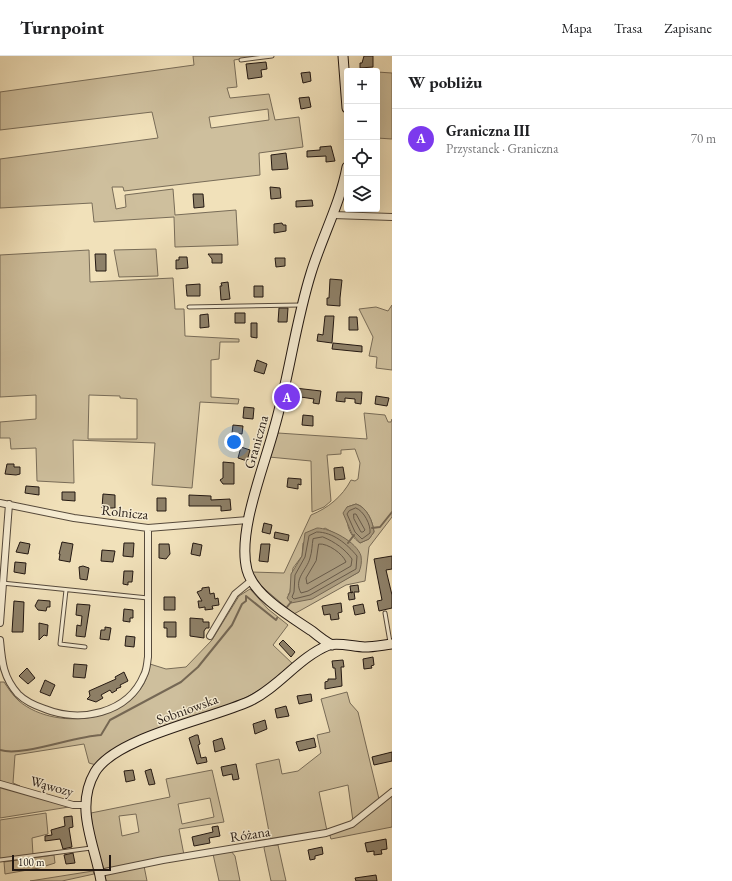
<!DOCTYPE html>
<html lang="pl">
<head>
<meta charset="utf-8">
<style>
  body { margin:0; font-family:"EB Garamond",serif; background:#f6f6f6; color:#202124 }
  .controls { position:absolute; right:12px; top:12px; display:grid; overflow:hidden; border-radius:4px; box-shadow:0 4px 16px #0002 }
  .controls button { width:36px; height:36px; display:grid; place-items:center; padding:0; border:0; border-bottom:1px solid #e0e0e0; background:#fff; color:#202124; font:20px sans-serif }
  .scale { position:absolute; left:12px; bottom:10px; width:99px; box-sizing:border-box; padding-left:4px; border:2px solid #231812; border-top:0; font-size:11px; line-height:14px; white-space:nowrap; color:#231812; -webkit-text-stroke:3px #f6ecd2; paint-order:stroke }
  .you { position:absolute; left:234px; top:386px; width:14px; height:14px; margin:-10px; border:3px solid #fff; border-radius:50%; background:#1a73e8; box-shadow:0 0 0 6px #1a73e833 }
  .badge { display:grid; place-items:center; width:26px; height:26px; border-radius:50%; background:#7c3aed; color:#fff; font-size:13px; font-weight:700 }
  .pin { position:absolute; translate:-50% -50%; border:2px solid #fff; box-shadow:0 1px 4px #0006 }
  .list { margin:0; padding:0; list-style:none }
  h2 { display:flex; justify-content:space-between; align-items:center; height:52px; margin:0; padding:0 16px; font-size:17px }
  h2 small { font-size:13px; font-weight:400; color:#757577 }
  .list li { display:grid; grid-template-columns:26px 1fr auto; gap:12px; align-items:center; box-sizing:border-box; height:60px; padding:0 16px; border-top:1px solid #e0e0e0 }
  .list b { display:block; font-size:15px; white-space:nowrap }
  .list p { margin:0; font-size:13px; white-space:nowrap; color:#757577 }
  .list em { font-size:13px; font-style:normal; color:#757577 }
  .icon { flex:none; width:22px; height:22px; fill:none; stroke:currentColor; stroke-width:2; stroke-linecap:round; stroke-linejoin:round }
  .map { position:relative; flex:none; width:392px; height:825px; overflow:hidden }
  header { display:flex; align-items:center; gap:24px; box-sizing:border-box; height:56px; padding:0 20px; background:#fff; border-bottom:1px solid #e0e0e0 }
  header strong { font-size:19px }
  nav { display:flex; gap:22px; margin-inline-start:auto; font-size:14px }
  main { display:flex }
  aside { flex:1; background:#fff }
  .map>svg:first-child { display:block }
</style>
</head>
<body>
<header>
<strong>Turnpoint</strong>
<nav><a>Mapa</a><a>Trasa</a><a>Zapisane</a></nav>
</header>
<main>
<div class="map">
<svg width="392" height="825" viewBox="0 0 392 825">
  <rect width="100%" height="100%" fill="#f1e1ba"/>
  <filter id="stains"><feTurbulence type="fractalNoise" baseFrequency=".005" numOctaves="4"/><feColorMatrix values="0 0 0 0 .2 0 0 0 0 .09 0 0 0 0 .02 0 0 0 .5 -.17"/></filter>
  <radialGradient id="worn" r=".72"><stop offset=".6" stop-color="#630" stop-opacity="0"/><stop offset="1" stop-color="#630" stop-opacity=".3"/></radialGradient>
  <!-- green -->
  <path fill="#cebf9d" stroke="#786c58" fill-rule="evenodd" d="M193 0H257L234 4 237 31 227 32 230 42 269 38 275 64 299 61 303 91 259 97 260 119 124 135 123 131H112L116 153 126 151 125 139 173 133 175 159 236 154 238 189 175 191 174 161 94 166 92 147 0 152V103L158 82 152 56 0 74V36L194 9ZM268 53 269 64 211 72 209 61Z
    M377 16 392 17V83L377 82Z
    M156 193 158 220 119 221 114 194Z
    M89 194 90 226 173 222 175 253H184L185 280 239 283V286H220L219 303 211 304V341L239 343 238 348 200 346 192 432 152 429 155 387 73 384 74 427 37 425 36 392 11 393 10 382H0V366L36 363V339L0 341V199ZM89 339 120 340V342L137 343V383H88Z
    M392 249V314L376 312 377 301 369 300 373 281 359 253 376 251 388 255Z
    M364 357 385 359 388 366H391L392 363V461L369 491 365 525 346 529 294 558 260 529 251 516 284 517 311 459C328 452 342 441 351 424L355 425 358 423 360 407 355 393 341 394V398L327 399 331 445 324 451 312 456 311 405 269 401 278 377 367 383ZM356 448C367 451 373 466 374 476L369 483 360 487C347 478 346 465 347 451ZM325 472 347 484 359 516 335 529 288 539 290 536 293 512 302 500 303 487Z
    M250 533 268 553 288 569 273 589 294 609 265 631 247 641 96 709 89 707 84 688 15 699 13 727 20 730 0 726V626H4C8 632 13 640 19 645 58 678 143 665 150 608L166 613 186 611 212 584 239 540Z
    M347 636 350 647 358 656 379 743 353 765 348 729 319 736 327 775 273 785 270 781 256 708 279 703 282 718 298 715 321 697 317 679 330 676 321 643Z
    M212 714 224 766 179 773 184 799 104 813 94 785 91 757 170 741 166 723ZM210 742 214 761 182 768 178 748ZM136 758 139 776 122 780 119 760Z
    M0 730 67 749 69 751 0 762Z
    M392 739V771L331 783 330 780 331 777 351 770Z
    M46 757 48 778 32 782 33 799 0 803V764Z
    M278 789 286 825H271L264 792 265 790Z
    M231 795 235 800 240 825H219L213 798Z
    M54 799 55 807 39 812 5 818 4 806Z
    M144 810 147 825H106L105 819Z
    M93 815 94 818 62 825H30Z"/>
  <!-- water -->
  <path fill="#ab9d81" stroke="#756855" d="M356 448C367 451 373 466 374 476L369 483 360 487 352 478 343 457 347 451Z
    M317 472C330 472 357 486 361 500 362 506 361 511 359 516L312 543 291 547 287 542 290 536 291 518 302 500 305 477Z"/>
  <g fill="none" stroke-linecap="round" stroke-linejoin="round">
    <!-- shore -->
    <path stroke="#675a4a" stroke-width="1" d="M356 452C364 455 371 469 370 477L362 483 355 476 347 458 349 455Z
      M354 458H356L365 474 363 476H361L354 463Z
      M317 476C333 476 347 488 357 500L356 513 310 539 294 543 292 541 294 536 295 519 305 501 309 480Z
      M323 481C335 486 345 493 352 503L351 510 308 535 301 537C293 523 307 514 310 502 312 496 312 489 313 483Z
      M319 488C328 487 343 498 346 506L307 528 306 522 316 505Z"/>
    <!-- stream -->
    <path stroke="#756855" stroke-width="2" d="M372 472 380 471 392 456
      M348 487 354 479
      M287 551 291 546
      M0 694C23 701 74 680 101 679L110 664 181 626 198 611 232 569 242 548 246 545V540L276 564 277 562"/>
  </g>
  <!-- building -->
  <path fill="#8e8169" stroke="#231812" d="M364 0H373V11L360 12V7H362Z
    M266 6 267 13 261 14 262 21 248 23 246 8Z
    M310 16 311 25 303 27 301 17Z
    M309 41 311 51 301 53 299 42Z
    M331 90 335 105 326 106V100L307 101V95L320 94V91Z
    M286 97 288 113 272 114 271 99Z
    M270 131 280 132 281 142 271 143Z
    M193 138H203L204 151 194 152Z
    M312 144 313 150 296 151V145Z
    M282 167 283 169H286V175L274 177V168Z
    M95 198H106V215H96Z
    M208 198H222V207H212V203Z
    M179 201H187L188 212 176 213V204H179Z
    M275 202H285V210L276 211Z
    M330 223 342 224 340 242V250L327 249V242H329Z
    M228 226 230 243 221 244 220 230H222L221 227Z
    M200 228V240H187L186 229Z
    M254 230H263V241H254Z
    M279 252H288L287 266H278Z
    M235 257H245V267H235Z
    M208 258 209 271 200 272V259Z
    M325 260H334L332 287 317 285 318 278 323 279Z
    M349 261H357L358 274H349Z
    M251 267H257V282L251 281Z
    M333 287 362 290V296L332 293Z
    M257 304 267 308 264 318 254 315Z
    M295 332 321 335 319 348 313 347 314 343 294 340Z
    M337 336H362L361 348 355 347V343L345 342V346L336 345Z
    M376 340 389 342 387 350 375 348Z
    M244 351 254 352 253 363 243 362Z
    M303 359 313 360V370L302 369Z
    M233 369 243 370 242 378 232 377Z
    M241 391 250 394 247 405 238 402Z
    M223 406 234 407V428H223L220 424 223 422Z
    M7 408H14V411H20V418L16 419 5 418Z
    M343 411 345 423 335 424 334 412Z
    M288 422 301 423V429L298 428V433L287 431Z
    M26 430 39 431V439L25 437Z
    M62 436H75V445L62 444Z
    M103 438 115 439V452H102Z
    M189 439 211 440V444L230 443 231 454 221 455V450H189Z
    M157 442H166V455H157Z
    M264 467 272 469 270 478 262 476Z
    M275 476 289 479 288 485 274 482Z
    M20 486 30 488 28 498 16 496Z
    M62 486 73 488 70 506 59 504 60 498H59Z
    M124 487H134L133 501 123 500Z
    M193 487 202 489 200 500 191 498Z
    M159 488H169L170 498 166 503 159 502Z
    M261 488H270L268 506 259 505Z
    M102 494 115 495 113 506 101 505Z
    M392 500V513L386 514 392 539V552L379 555 377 545 382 544 374 503Z
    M15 506 26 507 25 518 14 516Z
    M83 510 89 512 87 524 80 523 79 511Z
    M124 515H133L132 526H128V529L123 528Z
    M358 529 359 536H354L355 543 349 544 348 537 353 536 351 537 350 530Z
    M209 531 210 538 214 537 215 543 218 542 219 549 212 550 213 553 205 554V551L199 552 198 545H202L197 536 202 534V532Z
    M164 541H175V554H164Z
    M38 544 50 545V551H47L46 555 38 554 35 550Z
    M14 545 24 546 23 576H12Z
    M341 547 342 556 338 557 339 563 331 564 330 558 324 559 322 550Z
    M77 548 90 549 85 581 76 580 77 569 81 570 82 560 76 559Z
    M363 548 365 557 355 559 353 550Z
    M124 553 133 554V562H130V566L123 565Z
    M190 562 203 563V566H209V572H206L204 575V582L190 580Z
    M164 566H176V581H167V572H164Z
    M39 567 48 569 47 580 44 579 39 584Z
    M105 571 111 572 109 584 100 583 101 574H105Z
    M126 580 135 581 134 591 125 590Z
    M283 584 295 596 291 601 279 588Z
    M373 601 374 609 371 610 372 612 364 613 363 603Z
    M343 604 344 611H341L342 630 325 633V626L328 625V623H336L335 612H333L332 605Z
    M74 608 87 609 85 622 73 621Z
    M27 612 35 622 28 628 19 620Z
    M124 616 128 625 120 629 121 631 116 633 117 634 112 637 110 634 101 639 103 642 96 646 87 643 90 640 89 635 116 623 115 621Z
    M45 624 55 629 50 640 40 636Z
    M311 638 312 645 299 648 297 640Z
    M286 650 289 660 277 662 275 653Z
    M265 664 267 673 255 678 253 668Z
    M196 679H198L200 688 198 689 201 702 206 701 207 706 197 708 189 682Z
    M222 682 225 693 215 696 213 685Z
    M314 682 316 691 299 695 296 686Z
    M392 696V705L374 709 372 701Z
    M236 708 239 723 233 724 232 718 223 720 221 711Z
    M151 713 155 728 149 729 145 715Z
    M133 714 135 724 126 726 124 715Z
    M72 760 73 771 69 772 72 791 63 793 60 783 45 785V780L52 779 51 774 65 770 64 761Z
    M218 770 220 780 209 782 210 787 194 790 192 781 213 776 212 771Z
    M386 783 387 793 381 794 382 798 374 799V795L367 796 365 787Z
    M322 791 323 798 315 800V803L310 804 308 794Z
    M73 797 75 807 66 808 64 799Z
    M376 819 377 825H356L355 822Z"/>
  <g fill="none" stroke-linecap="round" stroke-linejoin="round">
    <defs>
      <path id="lane" d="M241 4 272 0
        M189 251 301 249
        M2 527 148 542
        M66 534 60 588 85 591
        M385 557 390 586
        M0 804 91 792"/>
      <path id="street" d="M333 159 392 161
        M0 447 74 462 148 472 248 464
        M0 567 9 448
        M210 580 235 538 252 524
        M0 584C2 606 3 621 18 638 25 645 36 650 45 653 80 667 128 658 144 619 147 614 147 607 148 601V472
        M0 728 73 749H85
        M100 817 163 804 326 777 352 768 392 736"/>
      <path id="secondary" d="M343 0 347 52
        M332 589C324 585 318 580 312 575 291 561 254 540 247 514 237 476 264 411 274 373 289 322 295 268 311 217 322 181 340 148 347 111
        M101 825C95 789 74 752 95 716 116 681 211 663 250 645 279 631 299 601 329 589 339 586 354 591 365 591 374 591 383 589 392 588"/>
    </defs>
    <!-- lane casing -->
    <use href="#lane" stroke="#564a3c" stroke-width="5"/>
    <!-- street casing -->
    <use href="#street" stroke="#564a3c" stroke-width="8"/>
    <!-- secondary casing -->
    <use href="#secondary" stroke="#231812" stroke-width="11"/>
    <!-- lane -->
    <use href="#lane" stroke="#f6ecd2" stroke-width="3"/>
    <!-- street -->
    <use href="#street" stroke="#f6ecd2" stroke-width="6"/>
    <!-- secondary -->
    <use href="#secondary" stroke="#f6ecd2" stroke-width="9"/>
  </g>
  <g text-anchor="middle" stroke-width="3" stroke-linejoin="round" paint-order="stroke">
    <!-- street labels -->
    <g font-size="14" fill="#231812" stroke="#f6ecd2">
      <text transform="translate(256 386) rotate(-74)" y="5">Graniczna</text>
      <text transform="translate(125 456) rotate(6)" y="5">Rolnicza</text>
      <text transform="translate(187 653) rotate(-20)" y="5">Sobniowska</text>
      <text transform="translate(52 730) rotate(15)" y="5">Wąwozy</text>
      <text transform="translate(250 778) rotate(-9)" y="5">Różana</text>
    </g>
  </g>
  <rect width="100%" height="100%" filter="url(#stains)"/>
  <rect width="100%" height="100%" fill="url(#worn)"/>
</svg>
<div class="controls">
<button>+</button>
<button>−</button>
<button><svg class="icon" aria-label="locate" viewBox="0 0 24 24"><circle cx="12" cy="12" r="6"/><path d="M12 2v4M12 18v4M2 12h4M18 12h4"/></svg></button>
<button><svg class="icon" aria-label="layers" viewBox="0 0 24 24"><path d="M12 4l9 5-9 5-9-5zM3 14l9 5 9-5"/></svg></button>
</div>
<div class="scale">100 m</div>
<div class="you"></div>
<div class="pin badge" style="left:287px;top:341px">A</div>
</div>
<aside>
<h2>W pobliżu<small></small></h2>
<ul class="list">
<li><span class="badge">A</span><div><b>Graniczna III</b><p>Przystanek · Graniczna</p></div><em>70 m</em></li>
</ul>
</aside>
</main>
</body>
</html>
